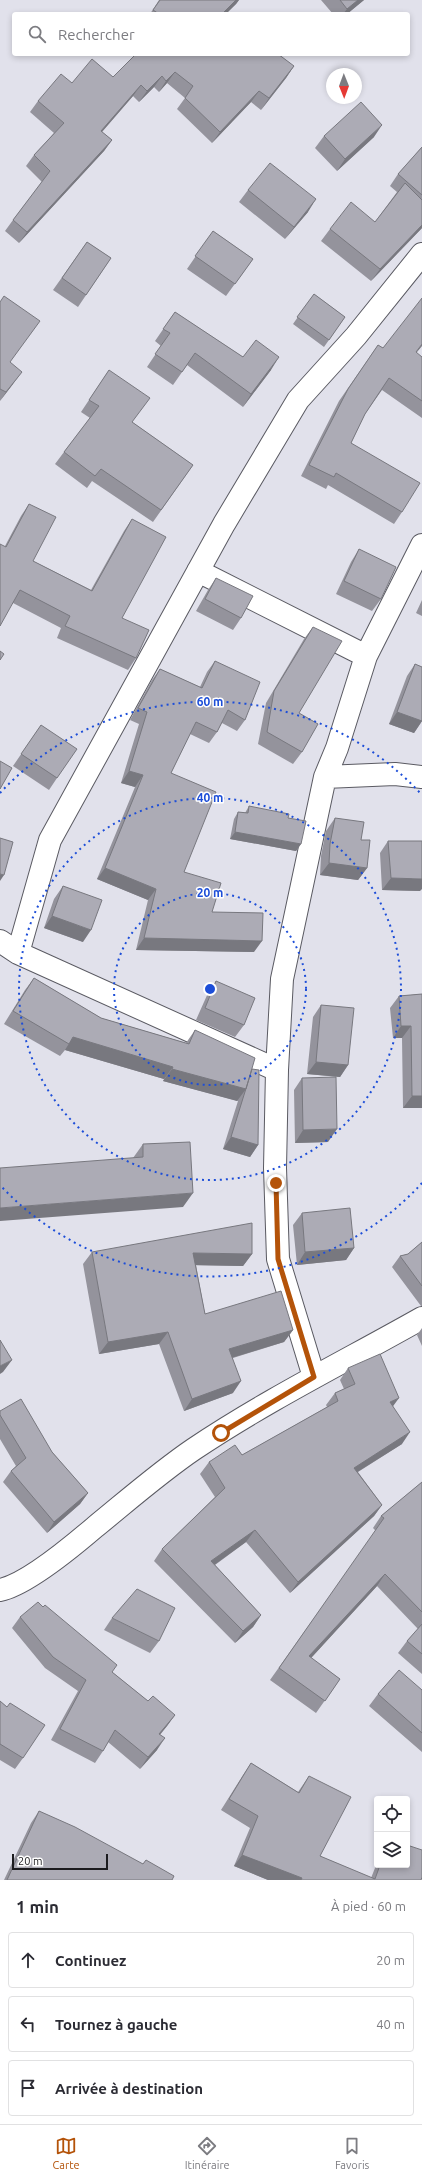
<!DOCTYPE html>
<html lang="fr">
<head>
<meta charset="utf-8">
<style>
  body { margin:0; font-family:Ubuntu,sans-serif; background:#f2f2f3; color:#2b2b33 }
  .controls { position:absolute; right:12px; bottom:12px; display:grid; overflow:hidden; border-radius:4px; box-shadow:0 2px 6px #0003 }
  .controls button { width:36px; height:36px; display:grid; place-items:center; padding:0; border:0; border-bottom:1px solid #e1e1e2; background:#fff; color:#2b2b33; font:20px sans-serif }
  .compass { position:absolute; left:326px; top:68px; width:36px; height:36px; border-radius:50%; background:#fff; box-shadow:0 2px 6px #0003; rotate:179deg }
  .scale { position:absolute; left:12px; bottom:10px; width:96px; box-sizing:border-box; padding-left:4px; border:2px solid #1c1c1f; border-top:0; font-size:11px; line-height:14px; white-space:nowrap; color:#1c1c1f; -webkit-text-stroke:3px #fff; paint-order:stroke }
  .stop { position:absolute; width:12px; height:12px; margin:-9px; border:3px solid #b45309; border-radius:50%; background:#fff }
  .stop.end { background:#b45309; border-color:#fff; box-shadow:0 1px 4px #0008 }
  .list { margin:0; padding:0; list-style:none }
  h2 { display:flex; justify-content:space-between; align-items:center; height:52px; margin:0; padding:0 16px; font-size:17px }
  h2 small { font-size:13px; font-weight:400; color:#7c7c81 }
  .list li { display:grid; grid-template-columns:26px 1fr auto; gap:12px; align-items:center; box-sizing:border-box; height:56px; margin:0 8px 8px; padding:0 8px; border:1px solid #e1e1e2; border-radius:4px }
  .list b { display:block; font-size:15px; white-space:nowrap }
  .list em { font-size:13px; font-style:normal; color:#7c7c81 }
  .icon { flex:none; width:22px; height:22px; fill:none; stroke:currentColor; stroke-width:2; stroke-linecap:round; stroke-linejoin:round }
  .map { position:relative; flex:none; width:422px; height:1880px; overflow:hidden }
  .search { position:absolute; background:#fff; box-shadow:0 2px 6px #0003; left:12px; right:12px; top:12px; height:44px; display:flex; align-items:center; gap:10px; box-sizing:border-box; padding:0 14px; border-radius:4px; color:#7c7c81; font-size:15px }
  .sheet { height:244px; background:#fff }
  nav { display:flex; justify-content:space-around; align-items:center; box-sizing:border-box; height:56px; border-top:1px solid #e1e1e2; background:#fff; font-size:11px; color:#7c7c81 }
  nav a { display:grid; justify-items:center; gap:2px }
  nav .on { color:#b45309 }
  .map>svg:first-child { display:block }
</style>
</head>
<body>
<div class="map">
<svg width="422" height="1880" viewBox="0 0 422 1880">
  <rect width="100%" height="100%" fill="#e1e1eb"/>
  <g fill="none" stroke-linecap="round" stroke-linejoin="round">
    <defs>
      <path id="minor" d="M198 571 366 656
        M325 777 395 774 422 777
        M0 941 18 953 277 1070
        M18 953 50 840 224 524 298 400 356 336 422 254
        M314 1377 278 1259 275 1168 277 1070 282 979 325 777 337 748 366 656 422 545
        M0 1590C26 1585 74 1545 95 1527 127 1501 160 1472 194 1449 267 1400 346 1361 422 1318"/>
    </defs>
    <!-- minor casing -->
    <use href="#minor" stroke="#5a5a62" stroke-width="24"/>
    <!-- minor -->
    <use href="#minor" stroke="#fff" stroke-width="22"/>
  </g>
  <!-- wall -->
  <path fill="#94939c" d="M159 0H239L236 4 226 13 227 14H150Z
    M321 0H364L347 14H333Z
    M136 54 294 66 286 78 261 110 251 102 212 143 177 109 185 98 167 83 159 92 154 87 139 102 133 96 102 132 112 140 104 151 19 243 5 231 13 220 42 182 26 166 34 155 54 133 30 112 38 101 72 83 113 77Z
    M324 136 374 137 337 171 315 148Z
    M422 147V228L371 281 321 241 330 229 375 222 397 192 390 186 398 174Z
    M248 190 308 212 285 239 239 202Z
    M213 231 253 259 226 296 187 269Z
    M87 242 111 258 78 307 53 290Z
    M314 294 345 317 324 347 293 324Z
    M0 302 13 384 0 401Z
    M175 312 243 357 271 370 243 407 187 365 173 385 147 367 161 346 155 341Z
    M378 345 383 348 416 353 422 357V418L382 390 365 414 351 443 402 512 394 524 328 485 326 489 301 476 339 401Z
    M109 370 132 422 193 465 153 522 92 481 87 488 55 464 64 452 90 418 81 412Z
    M29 504 33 561 91 590 124 531 132 519 122 618 136 658 128 670 57 638 61 628 13 603 5 546 21 516Z
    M359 549 381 599 372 611 336 594 351 562Z
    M216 578 241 618 233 630 196 611 208 590Z
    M422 600V616L416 613Z
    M313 627 299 713 302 752 293 764 258 744 266 703 304 639Z
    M215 661 245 720 237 731 222 723 217 732 209 743 190 734 171 773 184 872 212 912 254 952 136 950 148 900 97 879 135 787 121 783 139 724 130 720 152 680 160 669 200 687 207 672Z
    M415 664 422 667V721L414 733 389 724 407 676Z
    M41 725 57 778 49 790 13 766Z
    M249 806 288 818 301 844 296 851 230 839 234 819 238 812 245 813Z
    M335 818 361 840 367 868 358 880 320 875 321 856 326 831Z
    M388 841 420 891 382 890 380 853Z
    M63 886 83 942 44 928 54 899Z
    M34 978 101 1018 186 1043 195 1030 251 1070 258 1145 250 1157 223 1149 238 1101 163 1081 164 1079 65 1050 60 1056 4 1024 25 990Z
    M216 981 244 1025 235 1037 196 1020 208 993Z
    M422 994V1108H403L402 1038H393L390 1008 399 996Z
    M321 1005 348 1065 340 1077 307 1074 313 1017Z
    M302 1078 328 1142 295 1143 294 1090Z
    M143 1144 183 1207 133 1158Z
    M302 1213 354 1248 346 1260 297 1265 293 1225Z
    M422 1242V1306H421L392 1267 400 1256 408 1254Z
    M92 1252 252 1254 243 1266 196 1265 205 1314 293 1330 284 1342 233 1358V1393L184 1411 159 1344 99 1354 83 1264Z
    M422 1328V1346L417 1335Z
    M348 1368 393 1406 402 1444 358 1472 382 1505 374 1516 290 1593 246 1542 215 1565 261 1615 253 1627 235 1643 154 1561 162 1549 215 1497 200 1474 209 1462 242 1455 327 1407 326 1405 335 1393 344 1389 340 1380Z
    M0 1411 52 1452 88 1493 80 1504 47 1533 3 1482 11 1471 16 1466 0 1439Z
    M422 1482V1674L398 1653 407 1641 418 1629 377 1586 311 1658 340 1679 316 1713 270 1680 376 1531 373 1528 381 1516Z
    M43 1607 112 1672 148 1701 175 1715 167 1726 160 1735 157 1750 140 1769 108 1742 103 1751 95 1763 51 1740 78 1691 45 1668 12 1628 20 1617Z
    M112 1618 159 1641 150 1653 104 1630Z
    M422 1690V1752L369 1706 378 1694Z
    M0 1701 7 1707 23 1758 15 1769 0 1760Z
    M251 1763 298 1792 309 1776 320 1856 371 1878 377 1863V1865H407L421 1880H268L234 1866 250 1828 221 1810 243 1775Z
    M39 1811 143 1864 146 1860 172 1880H4L31 1823Z"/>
  <!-- shaded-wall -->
  <path fill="#78787f" d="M236 0H239L236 4 226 14 224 12Z
    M358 0H364L347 14H343L347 9Z
    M294 66 286 78 261 110 269 98Z
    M175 72 167 83 159 92 166 81Z
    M162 76 154 87 139 102 147 91Z
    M141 85 133 96 93 142 101 131Z
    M259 91 251 102 212 143 220 132Z
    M382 125 374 137 337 171 345 159Z
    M112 140 104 151 19 243 27 232Z
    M316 199 308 212 285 239 294 227Z
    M422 225V228L371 281 380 269Z
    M422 344V346L407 364Z
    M279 357 271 370 243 407 251 394Z
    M22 372 13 384 0 401 6 392Z
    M397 712 422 721 414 733 389 724Z
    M129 771 143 775 135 787 121 783Z
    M235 832 301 844 296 851 230 839Z
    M329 863 367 868 358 880 320 875Z
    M105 868 156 889 148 900 97 879Z
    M0 874 4 875 0 881Z
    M391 878 422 879V889L420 891 382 890Z
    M52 916 91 930 83 942 44 928Z
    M144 938 262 941 254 952 136 950Z
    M401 1026H411L402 1038H393Z
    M73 1037 173 1067 164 1079 65 1050Z
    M316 1062 348 1065 340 1077 307 1074Z
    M172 1069 246 1089 237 1101 163 1081Z
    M412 1096H422V1108H403Z
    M337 1129 328 1142 295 1143 303 1130Z
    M231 1137 258 1145 250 1157 223 1149Z
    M193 1193 183 1207 0 1221V1208Z
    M354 1248 346 1260 297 1265 305 1252Z
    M193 1253 252 1254 243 1266 185 1265Z
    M293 1330 284 1342 221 1361 229 1349Z
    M168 1332 159 1344 99 1354 108 1342Z
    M12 1360 3 1372 0 1374V1366Z
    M241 1381 233 1393 184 1411 192 1399Z
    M399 1398 391 1409 390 1402Z
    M410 1432 402 1444 346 1479 354 1468Z
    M88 1493 80 1504 47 1533 54 1522Z
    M382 1505 374 1516 290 1593 298 1582Z
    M255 1530 246 1542 203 1573 211 1561Z
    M385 1574 377 1586 301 1669 309 1656Z
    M261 1615 253 1627 235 1643 243 1631Z
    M175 1715 167 1726 151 1745 159 1734Z
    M165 1738 157 1750 140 1769 148 1757Z
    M242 1855 302 1878 301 1880H268L234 1866Z"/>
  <!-- building -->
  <path fill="#acabb5" stroke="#78787f" d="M160 0H236L224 12 227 14H159L153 10Z
    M340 0H358L347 9Z
    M136 54H278L294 66 269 98 259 91 220 132 185 98 193 86 175 72 166 81 162 76 147 91 141 85 101 131 112 140 27 232 13 220 50 171 34 155 64 123 38 101 61 74 72 83 92 59 113 77Z
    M361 102 382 125 345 159 324 136Z
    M422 147V195L398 174Z
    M270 163 316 199 294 227 248 190Z
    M405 183 422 200V225L380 269 330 229 351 202 375 222Z
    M213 231 253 259 235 284 195 256Z
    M87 242 111 258 86 295 62 278Z
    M314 294 345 317 329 340 297 317Z
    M4 296 40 321 10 362 22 372 6 392 0 389V302Z
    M422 298V344L416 352 422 357V401L389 378 365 414 351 443 420 483 402 512 336 473 334 477 309 465 348 389 378 345 383 348Z
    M175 312 243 357 256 340 279 357 251 394 195 353 182 372 155 354 170 333 163 329Z
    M109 370 150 398 132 422 193 465 161 510 101 469 95 476 64 452 99 406 89 400Z
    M29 504 56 517 33 561 92 591 132 519 166 537 122 618 149 630 136 658 65 626 70 616 20 590 0 626V544L6 547Z
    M359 549 396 567 381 599 344 581Z
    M216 578 253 596 241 618 205 599Z
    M313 627 342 641 299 713 318 724 302 752 267 732 274 691Z
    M0 651 4 654 0 660Z
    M215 661 260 682 245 720 228 710 217 732 196 722 171 773 216 792 184 872 221 883 212 912 263 913 262 941 144 938 156 889 105 868 143 775 129 771 147 712 138 708 160 669 202 688Z
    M415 664 422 667V721L397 712Z
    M41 725 77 749 57 778 21 754Z
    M0 761 12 768 0 789Z
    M249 806 289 814 288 818 306 821 301 844 235 832 238 812 248 813Z
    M335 818 364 822 361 840H370L367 868 329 863 330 844Z
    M0 838 13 842 4 875 0 874Z
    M388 841H422V879L391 878Z
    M63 886 102 900 91 930 52 916Z
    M34 978 101 1018 189 1044 195 1030 255 1058 246 1089 172 1069 173 1067 73 1037 69 1044 13 1011Z
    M216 981 255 998 244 1025 205 1008Z
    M422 994V1096H412L411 1026H401L399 996Z
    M321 1005 354 1008 348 1065 316 1062Z
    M252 1069 259 1070 258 1145 231 1137Z
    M336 1077 337 1129 303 1130 302 1078Z
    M190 1142 193 1193 0 1208V1168L143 1157V1144Z
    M350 1208 354 1248 305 1252 302 1213Z
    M252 1223V1254L193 1253 205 1314 281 1291 293 1330 229 1349 241 1381 192 1399 168 1332 108 1342 92 1252Z
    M422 1242V1286L400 1256 408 1254Z
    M0 1340 12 1360 0 1366Z
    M380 1354 399 1398 390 1402 410 1432 354 1468 382 1505 298 1582 255 1530 211 1561 261 1615 243 1631 162 1549 225 1488 209 1462 235 1445 242 1455 338 1401 335 1393 355 1384 348 1368Z
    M21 1399 52 1452 88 1493 54 1522 11 1471 26 1458 0 1415V1411Z
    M422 1482V1612L385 1574 309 1656 340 1679 325 1701 279 1668 384 1518 381 1516Z
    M137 1589 175 1608 159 1641 112 1618Z
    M38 1602 43 1607 45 1605 117 1665 112 1672 148 1701 153 1696 175 1715 159 1734 165 1738 148 1757 115 1730 103 1751 60 1729 86 1680 53 1657 20 1617Z
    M422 1624V1654L407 1641Z
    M399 1670 422 1690V1733L378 1694Z
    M0 1701 7 1707 10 1703 45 1725 23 1758 0 1744Z
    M251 1763 299 1793 309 1776 351 1797 320 1856 375 1879 380 1865H407V1845L422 1850V1877L421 1880H301L302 1878 242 1855 258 1816 229 1799Z
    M39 1811 75 1827 143 1864 146 1860 174 1876 172 1880H7Z"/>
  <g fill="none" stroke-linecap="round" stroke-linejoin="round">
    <!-- route -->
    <path stroke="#b45309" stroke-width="5" d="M221 1433 314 1377 278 1259 276 1183"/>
  </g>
  <!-- distance rings -->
  <g fill="none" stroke="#1d4ed8" stroke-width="2" stroke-dasharray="2 4">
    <circle cx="210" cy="989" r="96"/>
    <circle cx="210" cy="989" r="191"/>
    <path d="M422 1183A287 287 0 0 1 0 1185M0 793A287 287 0 0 1 422 795"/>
  </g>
  <circle cx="210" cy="989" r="6" fill="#1d4ed8" stroke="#fff" stroke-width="2"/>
  <g font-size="12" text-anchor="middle" font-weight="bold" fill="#1d4ed8" stroke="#fff" stroke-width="3" stroke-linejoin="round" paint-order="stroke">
    <text x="210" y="706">60 m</text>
    <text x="210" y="802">40 m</text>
    <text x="210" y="897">20 m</text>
  </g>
</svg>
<div class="controls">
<button><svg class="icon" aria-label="locate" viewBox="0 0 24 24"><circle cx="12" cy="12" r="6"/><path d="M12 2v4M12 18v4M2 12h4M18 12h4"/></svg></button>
<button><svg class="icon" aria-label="layers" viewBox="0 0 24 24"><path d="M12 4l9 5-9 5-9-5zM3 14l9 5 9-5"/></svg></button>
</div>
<svg class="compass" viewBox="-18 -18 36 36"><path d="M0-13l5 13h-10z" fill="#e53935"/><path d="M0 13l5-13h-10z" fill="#7c7c81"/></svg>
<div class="scale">20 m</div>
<div class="stop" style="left:221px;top:1433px"></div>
<div class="stop end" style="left:276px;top:1183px"></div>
<div class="search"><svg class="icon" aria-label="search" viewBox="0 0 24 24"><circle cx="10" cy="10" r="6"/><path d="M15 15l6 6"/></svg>Rechercher</div>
</div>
<section class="sheet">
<h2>1 min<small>À pied · 60 m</small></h2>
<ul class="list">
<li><svg class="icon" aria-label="ahead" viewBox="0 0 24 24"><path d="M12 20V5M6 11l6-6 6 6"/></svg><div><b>Continuez</b></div><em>20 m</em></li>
<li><svg class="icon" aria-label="left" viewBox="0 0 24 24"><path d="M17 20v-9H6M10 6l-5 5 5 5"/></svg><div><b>Tournez à gauche</b></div><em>40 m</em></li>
<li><svg class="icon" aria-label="arrive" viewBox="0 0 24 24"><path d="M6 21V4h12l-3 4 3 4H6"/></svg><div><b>Arrivée à destination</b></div></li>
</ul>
</section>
<nav>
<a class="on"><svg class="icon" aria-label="map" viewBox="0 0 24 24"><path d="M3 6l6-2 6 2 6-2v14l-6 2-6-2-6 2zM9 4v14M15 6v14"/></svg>Carte</a>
<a><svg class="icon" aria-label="directions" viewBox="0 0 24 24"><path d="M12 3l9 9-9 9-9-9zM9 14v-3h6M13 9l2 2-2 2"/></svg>Itinéraire</a>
<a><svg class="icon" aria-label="saved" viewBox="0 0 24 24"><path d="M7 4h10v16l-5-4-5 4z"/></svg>Favoris</a>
</nav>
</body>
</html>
